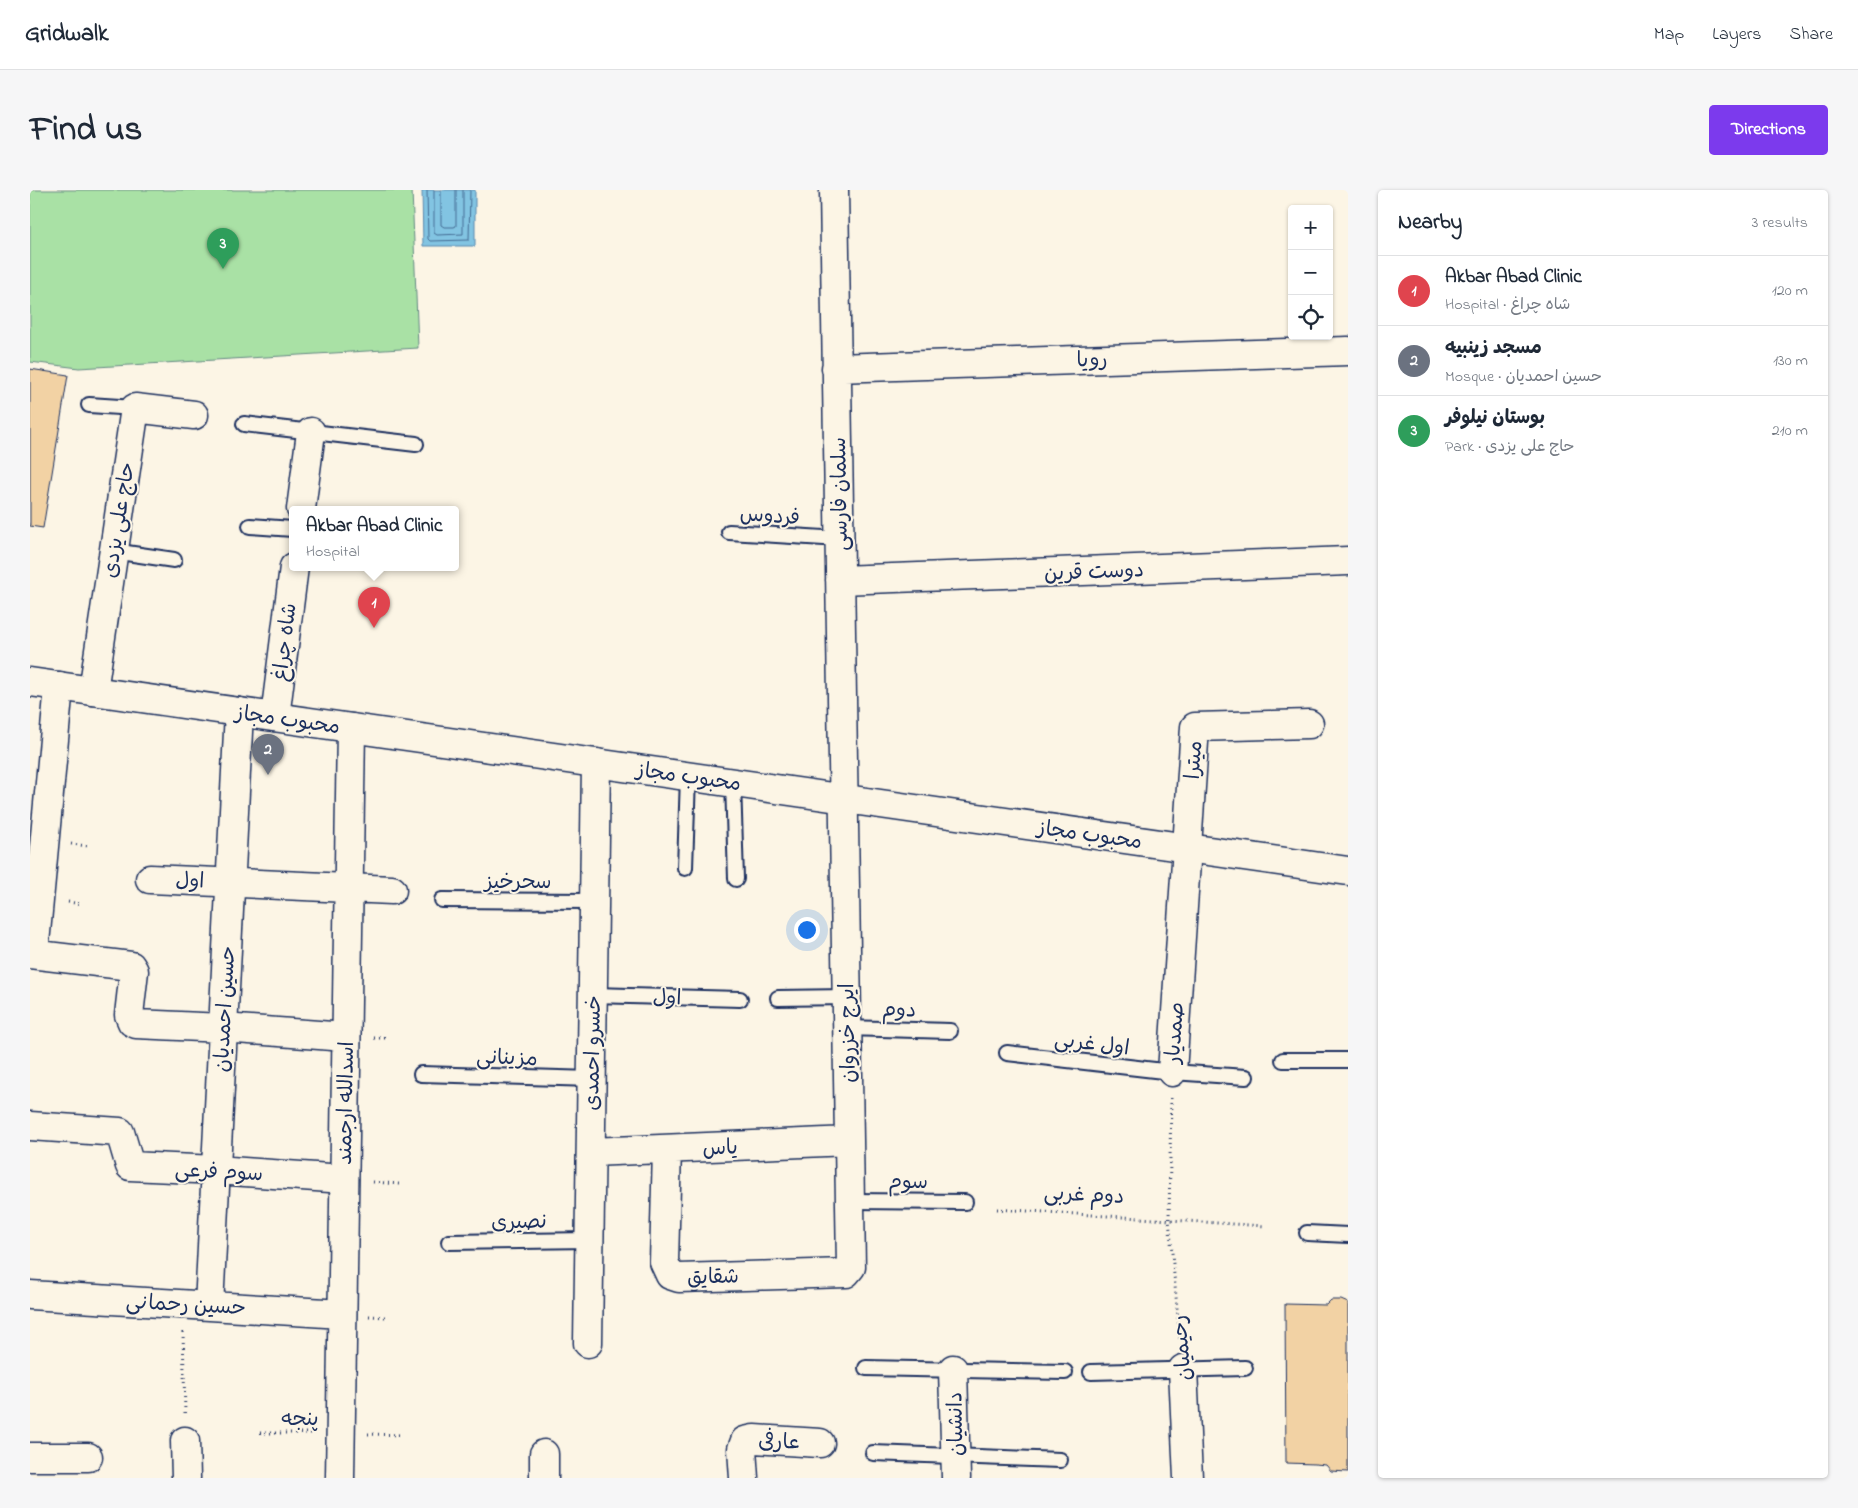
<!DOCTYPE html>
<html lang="en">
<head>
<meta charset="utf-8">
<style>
  body { margin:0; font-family:"Indie Flower","Playpen Sans Arabic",sans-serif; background:#f6f6f7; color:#1f2937 }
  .controls { position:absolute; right:15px; top:15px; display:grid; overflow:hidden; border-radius:5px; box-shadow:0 1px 4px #0004 }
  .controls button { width:45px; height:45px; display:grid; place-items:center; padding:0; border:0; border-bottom:1px solid #e0e1e3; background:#fff; color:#1f2937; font:25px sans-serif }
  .you { position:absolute; left:776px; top:739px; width:18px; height:18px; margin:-12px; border:4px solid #fff; border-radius:50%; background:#1a73e8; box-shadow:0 0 0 8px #1a73e833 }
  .badge { display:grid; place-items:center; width:32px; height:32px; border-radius:50%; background:#7c3aed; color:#fff; font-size:16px; font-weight:700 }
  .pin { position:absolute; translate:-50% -41px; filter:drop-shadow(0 1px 2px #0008) }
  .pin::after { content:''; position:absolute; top:26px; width:18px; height:15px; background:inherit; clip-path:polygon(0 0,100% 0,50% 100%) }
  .popup { position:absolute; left:259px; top:316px; width:170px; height:65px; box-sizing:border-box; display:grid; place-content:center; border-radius:5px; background:#fff; filter:drop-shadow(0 1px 4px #0005); font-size:16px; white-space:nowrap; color:#747a83 }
  .popup b { font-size:19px; color:#1f2937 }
  .popup::after { content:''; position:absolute; left:50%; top:100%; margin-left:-10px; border:10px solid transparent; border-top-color:#fff }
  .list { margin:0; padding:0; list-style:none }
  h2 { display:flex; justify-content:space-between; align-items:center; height:65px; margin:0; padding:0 20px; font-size:21px }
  h2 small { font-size:16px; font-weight:400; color:#747a83 }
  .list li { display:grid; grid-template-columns:32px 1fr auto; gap:15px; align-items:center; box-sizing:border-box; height:70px; padding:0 20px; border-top:1px solid #e0e1e3 }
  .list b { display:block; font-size:19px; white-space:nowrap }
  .list p { margin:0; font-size:16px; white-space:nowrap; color:#747a83 }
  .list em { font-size:16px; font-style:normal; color:#747a83 }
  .icon { flex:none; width:28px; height:28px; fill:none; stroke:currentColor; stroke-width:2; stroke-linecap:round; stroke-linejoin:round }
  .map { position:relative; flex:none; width:1318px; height:1288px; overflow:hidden; border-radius:5px }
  header { display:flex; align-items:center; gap:30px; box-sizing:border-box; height:70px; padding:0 25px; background:#fff; border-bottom:1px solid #e0e1e3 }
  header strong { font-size:24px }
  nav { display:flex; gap:28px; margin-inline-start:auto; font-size:18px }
  .intro { display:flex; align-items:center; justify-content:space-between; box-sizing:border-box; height:120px; padding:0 30px }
  h1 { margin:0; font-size:35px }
  .button { padding:12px 22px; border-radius:5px; background:#7c3aed; color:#fff; font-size:18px; font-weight:700 }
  main { display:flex; gap:30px; padding:0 30px }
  aside { flex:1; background:#fff; border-radius:5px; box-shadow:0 1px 4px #0004 }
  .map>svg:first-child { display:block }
</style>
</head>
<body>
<header>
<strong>Gridwalk</strong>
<nav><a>Map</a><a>Layers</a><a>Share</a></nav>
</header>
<div class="intro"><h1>Find us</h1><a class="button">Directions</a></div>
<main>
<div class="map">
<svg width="1318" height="1288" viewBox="0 0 1318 1288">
  <rect width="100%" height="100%" fill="#fcf5e5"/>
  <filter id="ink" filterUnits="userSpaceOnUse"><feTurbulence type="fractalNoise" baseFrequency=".02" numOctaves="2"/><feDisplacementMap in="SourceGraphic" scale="10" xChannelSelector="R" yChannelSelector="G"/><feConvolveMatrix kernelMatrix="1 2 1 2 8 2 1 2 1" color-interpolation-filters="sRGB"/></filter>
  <g filter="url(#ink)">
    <!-- green -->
    <path fill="#a9e1a5" stroke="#628882" d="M0 0H382L388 158 49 178 0 172Z"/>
    <!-- water -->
    <path fill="#82c4e2" stroke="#5988ad" d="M392 0H445V56H393Z"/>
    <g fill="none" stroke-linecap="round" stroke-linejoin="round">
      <!-- shore -->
      <path stroke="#446b93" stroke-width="1" d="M397 0 398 49 400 51 439 50 440 0
        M404 0V43L407 45 433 44V0
        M411 0V35L414 37H424L426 36V0"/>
    </g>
    <!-- building -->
    <path fill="#f2d2a4" stroke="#1b2f5e" d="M0 179 38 185 13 338 0 336Z
      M1301 1110H1311L1318 1113V1282L1301 1281 1296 1275 1285 1274 1256 1273 1255 1114 1296 1115Z"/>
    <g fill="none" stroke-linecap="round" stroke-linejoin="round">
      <defs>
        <path id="service" d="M59 215 105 218
          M214 234 386 254
          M220 336 263 339
          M699 342 810 349
          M83 361 144 370
          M703 592 706 689
          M655 678 658 586
          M412 710 564 711
          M563 805 710 809
          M748 808 817 807
          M817 838 920 841
          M977 863 1142 882 1216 887
          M1253 870H1318
          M391 884 562 889
          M820 1011 935 1012
          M1277 1043 1318 1045
          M419 1052 560 1050
          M836 1178 1035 1182
          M1061 1182 1215 1178
          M843 1263 1030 1270"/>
        <path id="minor" d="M806 178 1318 161
          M271 319 281 242
          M810 390 1318 371
          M63 501 105 218 164 225
          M245 527 264 377
          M120 689 362 700
          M0 764 101 776 104 781 99 825 102 832 106 834 193 838 316 847
          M4 764 29 496
          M1142 882 1165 537 1279 534
          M0 936 90 942 100 976 186 980 314 989
          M637 959 634 1072 640 1085 649 1088 816 1083 821 1077 804 0
          M561 962 819 951
          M0 1105 312 1124
          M179 1116 209 522
          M558 1153 566 573
          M923 1179 926 1288
          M1153 1179 1158 1288
          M155 1251 156 1288
          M514 1264V1288
          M0 1267H58
          M310 1288 321 538
          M714 1288 712 1259 715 1251 724 1249 790 1253"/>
        <path id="secondary" d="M0 492 1318 681"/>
      </defs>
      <!-- service casing -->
      <use href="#service" stroke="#1b2f5e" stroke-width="18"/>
      <!-- minor casing -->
      <use href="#minor" stroke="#1b2f5e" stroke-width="31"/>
      <!-- secondary casing -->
      <use href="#secondary" stroke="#1b2f5e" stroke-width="31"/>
      <!-- path -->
      <path stroke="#1b2f5e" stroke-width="3" stroke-dasharray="1 4" stroke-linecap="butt" d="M41 654 58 656
        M38 712 52 714
        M344 848H357
        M1141 908 1139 1029 1150 1151
        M343 992 369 994
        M967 1019 1235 1036
        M339 1126 356 1127
        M153 1142 155 1223
        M230 1243H282
        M338 1244 373 1245"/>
      <!-- service -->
      <use href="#service" stroke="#fcf5e5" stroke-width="14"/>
      <!-- minor -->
      <use href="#minor" stroke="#fcf5e5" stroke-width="28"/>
      <!-- secondary -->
      <use href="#secondary" stroke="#fcf5e5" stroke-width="28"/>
    </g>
  </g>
  <g text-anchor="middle" stroke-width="4" stroke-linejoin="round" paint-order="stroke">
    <!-- street labels -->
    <g font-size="21" fill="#1b2f5e" stroke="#fcf5e5">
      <text transform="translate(1062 169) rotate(-2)" y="7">رویا</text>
      <text transform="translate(809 304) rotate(-91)" y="7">سلمان فارسی</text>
      <text transform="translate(740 325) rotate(4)" y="7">فردوس</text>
      <text transform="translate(88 330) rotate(-81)" y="7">حاج علی یزدی</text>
      <text transform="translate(1064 381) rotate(-2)" y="7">دوست قرین</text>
      <text transform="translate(254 452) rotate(-83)" y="7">شاه چراغ</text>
      <text transform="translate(258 529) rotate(8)" y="7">محبوب مجاز</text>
      <text transform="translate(1163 570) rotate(-86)" y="7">میترا</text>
      <text transform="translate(659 586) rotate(8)" y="7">محبوب مجاز</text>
      <text transform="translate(1060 644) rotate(8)" y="7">محبوب مجاز</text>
      <text transform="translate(160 690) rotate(2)" y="7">اول</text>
      <text x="488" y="698">سحرخیز</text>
      <text transform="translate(637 807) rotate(1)" y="7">اول</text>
      <text transform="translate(194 819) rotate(-87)" y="7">حسین احمدیان</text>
      <text transform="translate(869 819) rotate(2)" y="7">دوم</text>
      <text transform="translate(817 843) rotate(-91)" y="7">ایرج خزروان</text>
      <text transform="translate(1144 843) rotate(-86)" y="7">صمدیار</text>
      <text transform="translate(1062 853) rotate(7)" y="7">اول غربی</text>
      <text transform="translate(562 863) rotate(-89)" y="7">خسرو احمدی</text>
      <text transform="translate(477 867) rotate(2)" y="7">مزینانی</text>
      <text transform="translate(315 913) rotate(-89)" y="7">اسدالله ارجمند</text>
      <text transform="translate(690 957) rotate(-3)" y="7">یاس</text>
      <text transform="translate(189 981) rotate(3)" y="7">سوم فرعی</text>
      <text x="878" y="998">سوم</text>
      <text transform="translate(1054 1004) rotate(3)" y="7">دوم غربی</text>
      <text transform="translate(489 1031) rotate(-1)" y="7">نصیری</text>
      <text transform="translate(683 1086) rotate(-1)" y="7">شقایق</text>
      <text transform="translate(156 1114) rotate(3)" y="7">حسین رحمانی</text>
      <text transform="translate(1151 1158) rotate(-95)" y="7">رحیمیان</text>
      <text x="270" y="1235">پنجه</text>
      <text transform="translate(925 1234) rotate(-91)" y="7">دانشیان</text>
      <text transform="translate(749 1251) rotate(2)" y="7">عارفی</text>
    </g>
  </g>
</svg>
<div class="controls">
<button>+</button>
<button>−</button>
<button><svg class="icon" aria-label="locate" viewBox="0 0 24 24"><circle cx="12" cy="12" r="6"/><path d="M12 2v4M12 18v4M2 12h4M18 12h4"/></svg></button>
</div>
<div class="you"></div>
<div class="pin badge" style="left:344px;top:438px;background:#e0444e">1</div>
<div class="popup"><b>Akbar Abad Clinic</b>Hospital</div>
<div class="pin badge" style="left:238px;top:585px;background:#6b7280">2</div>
<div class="pin badge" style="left:193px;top:79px;background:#2e9e5b">3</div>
</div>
<aside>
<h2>Nearby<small>3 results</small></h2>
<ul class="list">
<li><span class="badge" style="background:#e0444e">1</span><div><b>Akbar Abad Clinic</b><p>Hospital · شاه چراغ</p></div><em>120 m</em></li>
<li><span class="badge" style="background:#6b7280">2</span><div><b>مسجد زینبیه</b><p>Mosque · حسین احمدیان</p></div><em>130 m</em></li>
<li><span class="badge" style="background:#2e9e5b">3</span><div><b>بوستان نیلوفر</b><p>Park · حاج علی یزدی</p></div><em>210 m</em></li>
</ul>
</aside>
</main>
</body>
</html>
